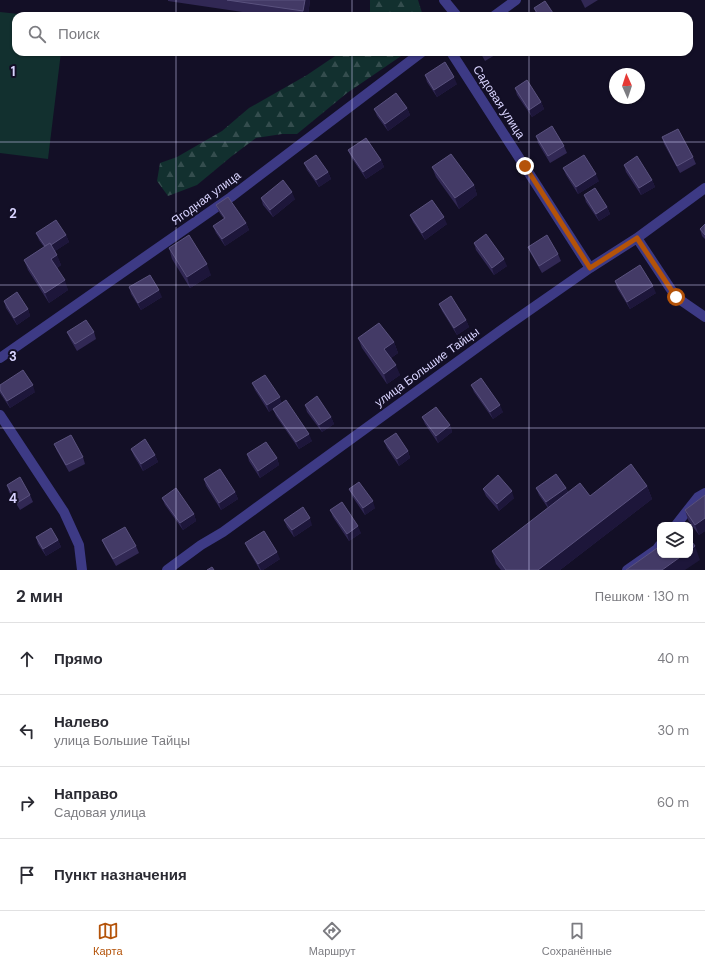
<!DOCTYPE html>
<html lang="ru">
<head>
<meta charset="utf-8">
<style>
  body { margin:0; font-family:"DM Sans",sans-serif; background:#f7f7f7; color:#2b2b33 }
  .controls { position:absolute; right:12px; bottom:12px; display:grid; overflow:hidden; border-radius:8px; box-shadow:0 1px 3px #0004 }
  .controls button { width:36px; height:36px; display:grid; place-items:center; padding:0; border:0; border-bottom:1px solid #e1e1e2; background:#fff; color:#2b2b33; font:20px sans-serif }
  .compass { position:absolute; left:609px; top:68px; width:36px; height:36px; border-radius:50%; background:#fff; box-shadow:0 1px 3px #0004; rotate:357deg }
  .stop { position:absolute; width:12px; height:12px; margin:-9px; border:3px solid #b45309; border-radius:50%; background:#fff }
  .stop.end { background:#b45309; border-color:#fff; box-shadow:0 1px 4px #0008 }
  .list { margin:0; padding:0; list-style:none }
  h2 { display:flex; justify-content:space-between; align-items:center; height:52px; margin:0; padding:0 16px; font-size:17px }
  h2 small { font-size:13px; font-weight:400; color:#7c7c81 }
  .list li { display:grid; grid-template-columns:26px 1fr auto; gap:12px; align-items:center; box-sizing:border-box; height:72px; padding:0 16px; border-top:1px solid #e1e1e2 }
  .list b { display:block; font-size:15px; white-space:nowrap }
  .list p { margin:0; font-size:13px; white-space:nowrap; color:#7c7c81 }
  .list em { font-size:13px; font-style:normal; color:#7c7c81 }
  .icon { flex:none; width:22px; height:22px; fill:none; stroke:currentColor; stroke-width:2; stroke-linecap:round; stroke-linejoin:round }
  .map { position:relative; flex:none; width:705px; height:570px; overflow:hidden }
  .search { position:absolute; background:#fff; box-shadow:0 1px 3px #0004; left:12px; right:12px; top:12px; height:44px; display:flex; align-items:center; gap:10px; box-sizing:border-box; padding:0 14px; border-radius:12px; color:#7c7c81; font-size:15px }
  .sheet { height:340px; background:#fff }
  nav { display:flex; justify-content:space-around; align-items:center; box-sizing:border-box; height:56px; border-top:1px solid #e1e1e2; background:#fff; font-size:11px; color:#7c7c81 }
  nav a { display:grid; justify-items:center; gap:2px }
  nav .on { color:#b45309 }
  .map>svg:first-child { display:block }
</style>
</head>
<body>
<div class="map">
<svg width="705" height="570" viewBox="0 0 705 570">
  <defs>
    <pattern id="forest-firs" width="22" height="20" patternUnits="userSpaceOnUse"><rect width="22" height="20" fill="#12302f"/><path d="M5 1l3.5 6h-7zM16 11l3.5 6h-7z" fill="#344d4e"/></pattern>
  </defs>
  <rect width="100%" height="100%" fill="#130f26"/>
  <!-- green -->
  <path fill="#12302f" d="M0 12 38 16H16V52H61L48 159 0 153Z"/>
  <!-- forest -->
  <path fill="url(#forest-firs)" d="M370 0H418L423 16H370Z
    M341 52H407L347 93 297 134H282L256 138 232 156 197 185 168 196 157 181 160 163 177 157 222 131 249 108 307 75Z"/>
  <g fill="none" stroke-linecap="round" stroke-linejoin="round">
    <!-- minor -->
    <path stroke="#3d3a85" stroke-width="10" d="M444 0 457 16
      M494 16 516 0
      M451 52 590 268
      M637 238 676 297 705 317
      M0 358 231 197 422 52
      M0 415 64 512 79 545 82 570
      M676 525 698 497 705 493
      M167 570 201 545 223 532 504 328 590 268 637 238 705 188
      M627 570 657 549 660 545"/>
  </g>
  <!-- wall -->
  <path fill="#312854" d="M168 0H310L308 16H270L168 1Z
    M581 0H598L585 8Z
    M534 8 555 16H537Z
    M480 52H500L485 61Z
    M425 75 457 84 437 97 427 82Z
    M515 88 541 102 544 109 532 117 517 95Z
    M407 108 410 115 388 131 377 116 374 109Z
    M536 136 564 146 567 153 550 163 538 143Z
    M662 137 693 157 696 164 680 173 664 144Z
    M348 150 381 160 384 167 366 179 351 157Z
    M304 163 328 172 331 179 319 187 307 170Z
    M624 165 652 180 655 187 641 195 626 172Z
    M432 167 474 185 477 195 459 209 436 177Z
    M563 168 599 181 578 194 566 175Z
    M584 195 607 207 610 214 599 221 586 202Z
    M261 198 295 199 273 217 263 205Z
    M216 205 246 223 249 230 225 246 216 233 213 226 224 219 219 212Z
    M410 215 447 224 425 240 413 222Z
    M705 224V239L702 236 700 229Z
    M36 233 66 235 69 242 55 251 61 265 57 268 68 290 49 303 28 270 24 260 44 247 39 240Z
    M474 243 507 266 494 275 476 250Z
    M528 247 558 254 561 261 542 273 531 254Z
    M169 248 211 275 190 288 172 259Z
    M615 281 656 293 630 309 617 288Z
    M129 287 162 297 141 310 131 294Z
    M4 301 28 309 30 316 17 325 6 308Z
    M439 304 466 320 469 327 457 335 442 311Z
    M67 332H94L96 339 77 351 70 339Z
    M358 338 394 342 398 353 391 358 400 375 387 384 362 348Z
    M252 383 282 403 312 441 299 449 276 416 273 409 269 412 255 390Z
    M0 385 35 392 10 408 0 393Z
    M471 385 503 412 493 419 474 392Z
    M305 405 331 417 334 424 322 432 307 412Z
    M422 417 450 425 452 432 438 443 425 424Z
    M384 441 408 451 410 458 399 466 387 448Z
    M54 444 83 457 85 464 69 472 57 451Z
    M131 449 155 455 158 462 143 471 134 456Z
    M247 454 277 458 279 465 260 478 249 461Z
    M204 479 235 492 238 499 221 510 206 486Z
    M7 485 30 495 33 502 20 510 9 492Z
    M647 486 652 499 560 570H501L496 564 492 551 548 508 539 495 536 488H566L568 492 590 496Z
    M349 489 375 508 365 515 352 496Z
    M483 489 514 498 499 511 486 496Z
    M705 495V531L699 535 688 520 685 510Z
    M162 498 194 514 196 521 183 530 165 505Z
    M330 510 361 533 349 541 333 517Z
    M284 520 312 525 294 537 287 527Z
    M36 537 58 540 61 547 46 556 38 544Z
    M102 540 136 546 139 553 116 566 105 547Z
    M245 543 280 559 263 570H260L248 550Z"/>
  <!-- shaded-wall -->
  <path fill="#1d163a" d="M305 0H310L308 16H305L303 11Z
    M454 77 457 84 437 97 434 90Z
    M541 102 544 109 532 117 529 110Z
    M407 108 410 115 388 131 385 124Z
    M381 160 384 167 366 179 363 172Z
    M328 172 331 179 319 187 316 180Z
    M596 174 599 181 578 194 576 187Z
    M652 180 655 187 641 195 639 188Z
    M474 185 477 195 459 209 455 198Z
    M292 192 295 199 273 217 270 210Z
    M607 207 610 214 599 221 596 214Z
    M444 217 447 224 425 240 422 233Z
    M246 223 249 230 225 246 222 239Z
    M66 235 69 242 49 255 46 248Z
    M57 255 61 265 55 269 51 259Z
    M504 259 507 266 494 275 492 268Z
    M207 264 211 275 190 288 187 277Z
    M65 280 68 290 49 303 45 293Z
    M653 286 656 293 630 309 627 302Z
    M159 290 162 297 141 310 138 303Z
    M28 309 30 316 17 325 14 318Z
    M466 320 469 327 457 335 454 328Z
    M394 342 398 353 388 360 384 349Z
    M396 365 400 375 387 384 384 374Z
    M33 385 35 392 10 408 7 401Z
    M280 397 282 404 269 412 267 405Z
    M500 405 503 412 493 419 490 412Z
    M331 417 334 424 322 432 319 425Z
    M450 425 452 432 438 443 436 436Z
    M309 434 312 441 299 449 296 442Z
    M408 451 410 458 399 466 397 459Z
    M155 455 158 462 143 471 141 464Z
    M277 458 279 465 260 478 258 471Z
    M647 486 652 499 560 570H538Z
    M566 488 569 495 549 509 546 502Z
    M512 491 514 498 499 511 497 504Z
    M235 492 238 499 221 510 219 503Z
    M373 501 375 508 365 515 363 508Z
    M194 514 196 521 183 530 180 523Z
    M310 518 312 525 294 537 292 530Z
    M705 518V531L699 535 695 525Z
    M358 526 361 533 349 541 347 534Z
    M58 540 61 547 46 556 43 549Z
    M695 546 700 560 685 570H662L683 555H690V550Z
    M277 552 280 559 263 570H261L258 564Z"/>
  <!-- building -->
  <path fill="#433a66" stroke="#5a527e" d="M227 0H305L303 11Z
    M545 1 555 16H539L534 8Z
    M445 62 454 77 434 90 425 75Z
    M527 80 541 102 529 110 515 88Z
    M396 93 407 108 385 124 374 109Z
    M552 126 564 146 548 156 536 136Z
    M678 129 693 157 677 166 662 137Z
    M366 138 381 160 363 172 348 150Z
    M451 154 474 185 455 198 432 167Z
    M316 155 328 172 316 180 304 163Z
    M584 155 596 174 576 187 563 168Z
    M637 156 652 180 639 188 624 165Z
    M283 180 292 192 270 210 261 198Z
    M595 188 607 207 596 214 584 195Z
    M228 197 246 223 222 239 213 226 225 218 216 205Z
    M432 200 444 217 422 233 410 215Z
    M56 220 66 235 51 245 50 243 45 246 36 233Z
    M705 224V235L700 229Z
    M486 234 504 259 492 268 474 243Z
    M189 235 207 264 187 277 169 248Z
    M547 235 558 254 539 266 528 247Z
    M50 243 57 255 51 259 65 280 45 293 24 260Z
    M640 265 653 286 627 302 615 281Z
    M150 275 159 290 138 303 129 287Z
    M17 292 28 309 14 318 4 301Z
    M451 296 466 320 454 328 439 304Z
    M86 320 94 332 75 344 67 332Z
    M379 323 394 342 384 349 396 365 384 374 358 338Z
    M23 370 33 385 7 401 0 390V385Z
    M265 375 280 397 267 405 252 383Z
    M481 378 500 405 490 412 471 385Z
    M317 396 331 417 319 425 305 405Z
    M286 400 309 434 296 442 273 409Z
    M436 407 450 425 436 436 422 417Z
    M396 433 408 451 397 459 384 441Z
    M71 435 83 457 66 465 54 444Z
    M145 439 155 455 141 464 131 449Z
    M266 442 277 458 258 471 247 454Z
    M631 464 647 486 538 570H506L492 551 580 483 590 496Z
    M220 469 235 492 219 503 204 479Z
    M556 474 566 488 546 502 536 488Z
    M498 475 512 491 497 504 483 489Z
    M20 477 30 495 17 503 7 485Z
    M359 482 373 501 363 508 349 489Z
    M176 488 194 514 180 523 162 498Z
    M705 495V518L695 525 685 510Z
    M342 502 358 526 347 534 330 510Z
    M303 507 310 518 292 530 284 520Z
    M125 527 136 546 113 559 102 540Z
    M51 528 58 540 43 549 36 537Z
    M264 531 277 552 258 564 245 543Z
    M690 539 695 546 690 550Z
    M660 546V555H683L662 570H626Z
    M212 567 214 570H207Z"/>
  <g fill="none" stroke-linecap="round" stroke-linejoin="round">
    <!-- route -->
    <path stroke="#b45309" stroke-width="5" d="M525 166 590 268 637 238 676 297"/>
  </g>
  <!-- grid -->
  <path fill="none" stroke="#d9d4ff" stroke-width="1" stroke-opacity="0.55" d="M176 0V16M352 0V16M529 0V16M176 52V570M352 52V570M529 52V570M0 142H705M0 285H705M0 428H705"/>
  <g text-anchor="middle" stroke-width="4" stroke-linejoin="round" paint-order="stroke">
    <!-- street labels -->
    <g font-size="12" fill="#d9d4ff" stroke="#130f26">
      <text transform="translate(499 102) rotate(57)" y="4">Садовая улица</text>
      <text transform="translate(206 198) rotate(-36)" y="4">Ягодная улица</text>
      <text transform="translate(427 367) rotate(-36)" y="4">улица Большие Тайцы</text>
    </g>
  </g>
  <g font-size="13" text-anchor="middle" font-weight="bold" fill="#d9d4ff" stroke="#130f26" stroke-width="4" stroke-linejoin="round" paint-order="stroke">
    <text x="13" y="76">1</text>
    <text x="13" y="218">2</text>
    <text x="13" y="361">3</text>
    <text x="13" y="503">4</text>
  </g>
</svg>
<div class="controls">
<button><svg class="icon" aria-label="layers" viewBox="0 0 24 24"><path d="M12 4l9 5-9 5-9-5zM3 14l9 5 9-5"/></svg></button>
</div>
<svg class="compass" viewBox="-18 -18 36 36"><path d="M0-13l5 13h-10z" fill="#e53935"/><path d="M0 13l5-13h-10z" fill="#7c7c81"/></svg>
<div class="stop" style="left:676px;top:297px"></div>
<div class="stop end" style="left:525px;top:166px"></div>
<div class="search"><svg class="icon" aria-label="search" viewBox="0 0 24 24"><circle cx="10" cy="10" r="6"/><path d="M15 15l6 6"/></svg>Поиск</div>
</div>
<section class="sheet">
<h2>2 мин<small>Пешком · 130 m</small></h2>
<ul class="list">
<li><svg class="icon" aria-label="ahead" viewBox="0 0 24 24"><path d="M12 20V5M6 11l6-6 6 6"/></svg><div><b>Прямо</b></div><em>40 m</em></li>
<li><svg class="icon" aria-label="left" viewBox="0 0 24 24"><path d="M17 20v-9H6M10 6l-5 5 5 5"/></svg><div><b>Налево</b><p>улица Большие Тайцы</p></div><em>30 m</em></li>
<li><svg class="icon" aria-label="right" viewBox="0 0 24 24"><path d="M7 20v-9h11M14 6l5 5-5 5"/></svg><div><b>Направо</b><p>Садовая улица</p></div><em>60 m</em></li>
<li><svg class="icon" aria-label="arrive" viewBox="0 0 24 24"><path d="M6 21V4h12l-3 4 3 4H6"/></svg><div><b>Пункт назначения</b></div></li>
</ul>
</section>
<nav>
<a class="on"><svg class="icon" aria-label="map" viewBox="0 0 24 24"><path d="M3 6l6-2 6 2 6-2v14l-6 2-6-2-6 2zM9 4v14M15 6v14"/></svg>Карта</a>
<a><svg class="icon" aria-label="directions" viewBox="0 0 24 24"><path d="M12 3l9 9-9 9-9-9zM9 14v-3h6M13 9l2 2-2 2"/></svg>Маршрут</a>
<a><svg class="icon" aria-label="saved" viewBox="0 0 24 24"><path d="M7 4h10v16l-5-4-5 4z"/></svg>Сохранённые</a>
</nav>
</body>
</html>
